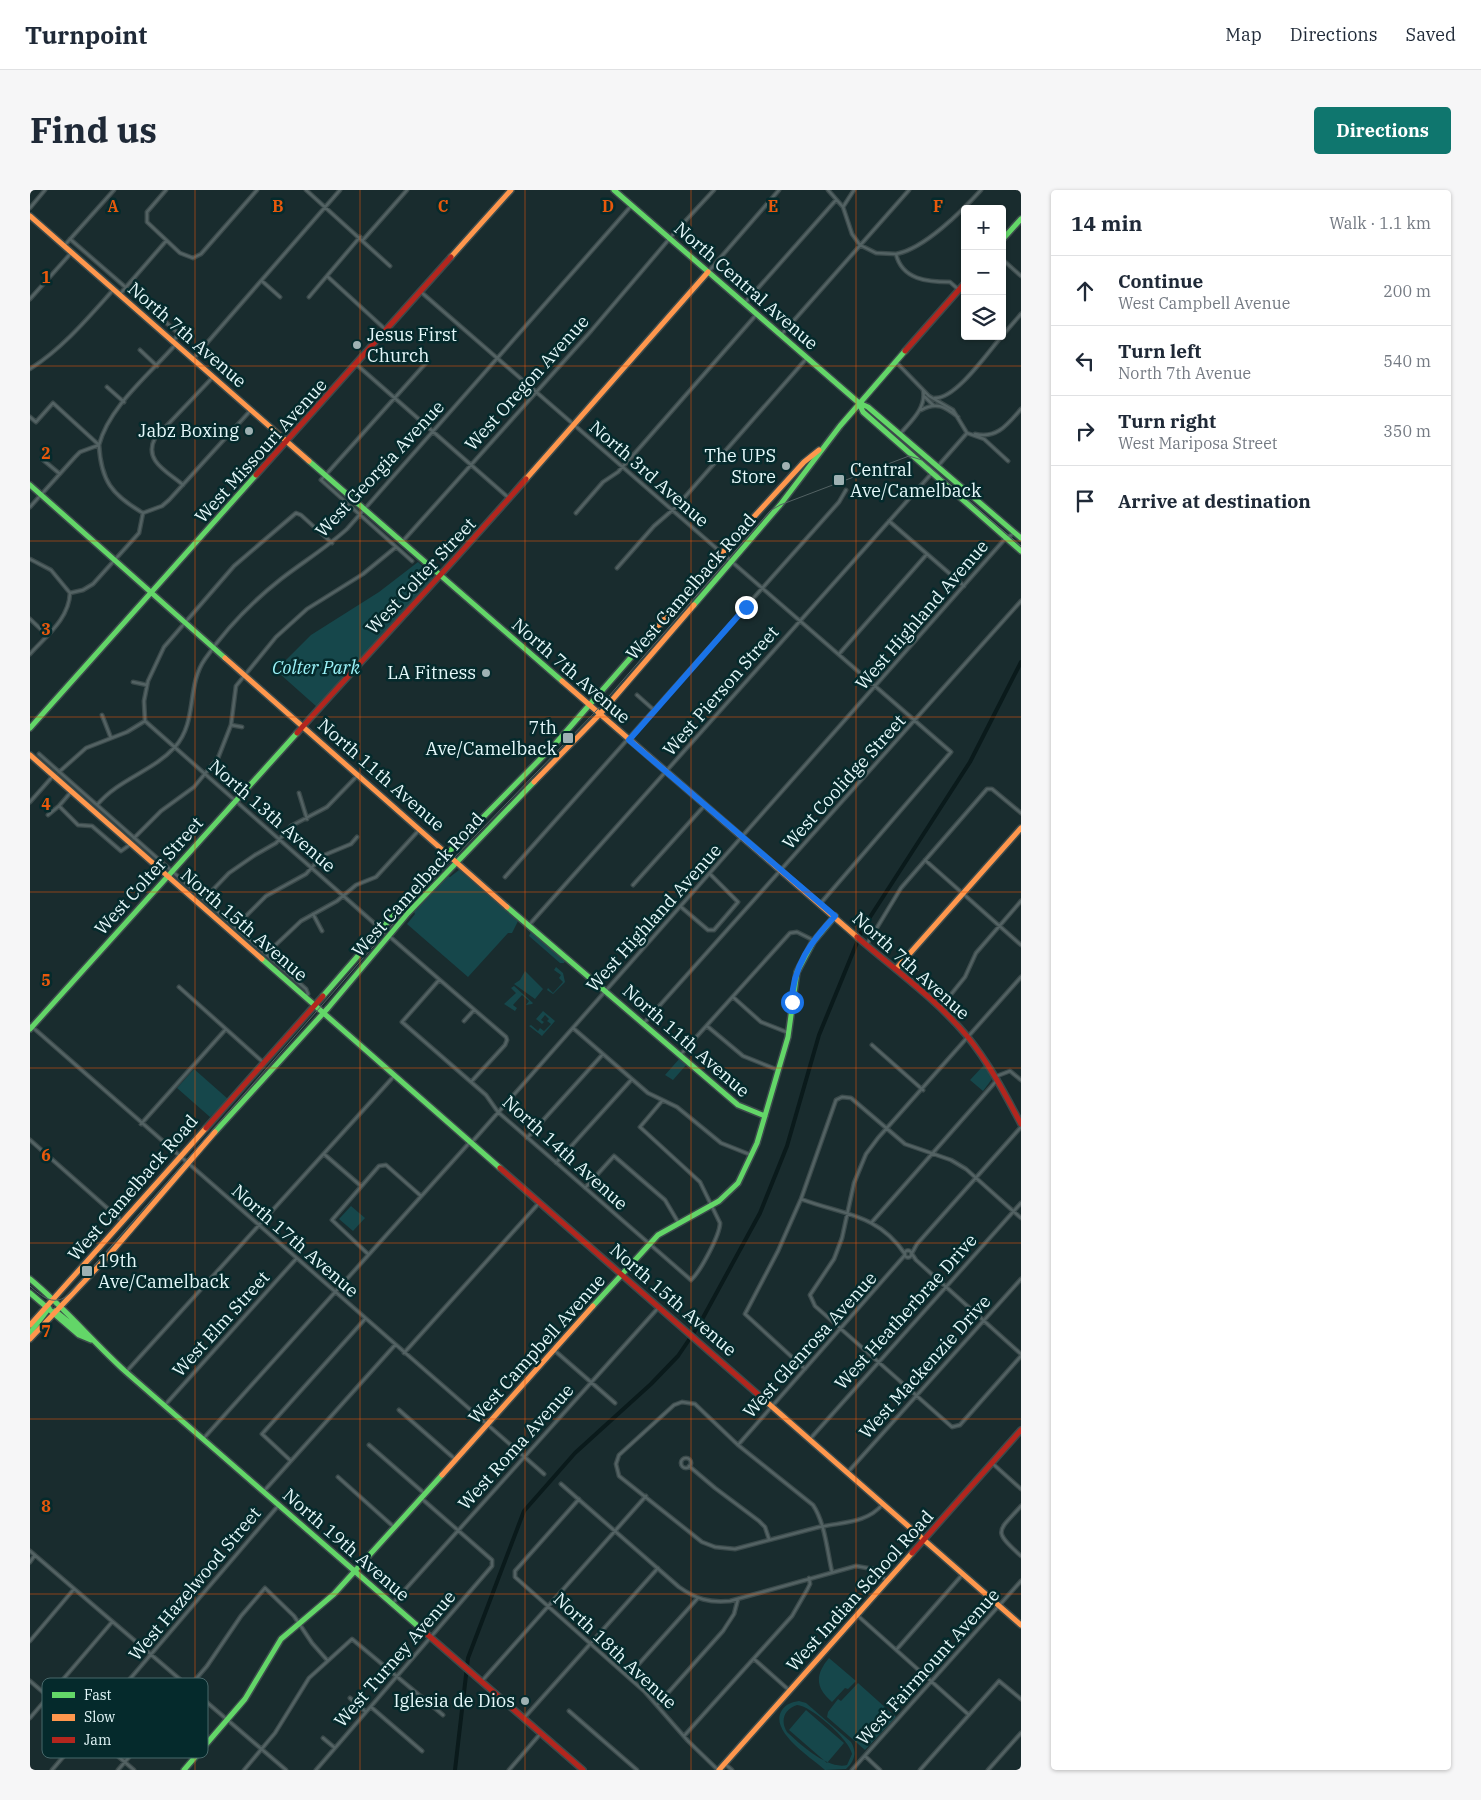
<!DOCTYPE html>
<html lang="en">
<head>
<meta charset="utf-8">
<style>
  body { margin:0; font-family:"IBM Plex Serif",serif; background:#f6f6f7; color:#1f2937 }
  .controls { position:absolute; right:15px; top:15px; display:grid; overflow:hidden; border-radius:5px; box-shadow:0 1px 4px #0004 }
  .controls button { width:45px; height:45px; display:grid; place-items:center; padding:0; border:0; border-bottom:1px solid #e0e1e3; background:#fff; color:#1f2937; font:25px sans-serif }
  .stop { position:absolute; width:15px; height:15px; margin:-11px; border:4px solid #1a73e8; border-radius:50%; background:#fff }
  .stop.end { background:#1a73e8; border-color:#fff; box-shadow:0 1px 5px #0008 }
  .list { margin:0; padding:0; list-style:none }
  h2 { display:flex; justify-content:space-between; align-items:center; height:65px; margin:0; padding:0 20px; font-size:21px }
  h2 small { font-size:16px; font-weight:400; color:#747a83 }
  .list li { display:grid; grid-template-columns:32px 1fr auto; gap:15px; align-items:center; box-sizing:border-box; height:70px; padding:0 20px; border-top:1px solid #e0e1e3 }
  .list b { display:block; font-size:19px; white-space:nowrap }
  .list p { margin:0; font-size:16px; white-space:nowrap; color:#747a83 }
  .list em { font-size:16px; font-style:normal; color:#747a83 }
  .icon { flex:none; width:28px; height:28px; fill:none; stroke:currentColor; stroke-width:2; stroke-linecap:round; stroke-linejoin:round }
  .map { position:relative; flex:none; width:991px; height:1580px; overflow:hidden; border-radius:5px }
  header { display:flex; align-items:center; gap:30px; box-sizing:border-box; height:70px; padding:0 25px; background:#fff; border-bottom:1px solid #e0e1e3 }
  header strong { font-size:24px }
  nav { display:flex; gap:28px; margin-inline-start:auto; font-size:18px }
  .intro { display:flex; align-items:center; justify-content:space-between; box-sizing:border-box; height:120px; padding:0 30px }
  h1 { margin:0; font-size:35px }
  .button { padding:12px 22px; border-radius:5px; background:#0f766e; color:#fff; font-size:18px; font-weight:700 }
  main { display:flex; gap:30px; padding:0 30px }
  aside { flex:1; background:#fff; border-radius:5px; box-shadow:0 1px 4px #0004 }
  .map>svg:first-child { display:block }
</style>
</head>
<body>
<header>
<strong>Turnpoint</strong>
<nav><a>Map</a><a>Directions</a><a>Saved</a></nav>
</header>
<div class="intro"><h1>Find us</h1><a class="button">Directions</a></div>
<main>
<div class="map">
<svg width="991" height="1580" viewBox="0 0 991 1580">
  <rect width="100%" height="100%" fill="#192c2e"/>
  <!-- green -->
  <path fill="#16474b" fill-rule="evenodd" d="M388 372 402 385V389L287 517 250 484V476L281 445 349 402Z
    M429 680 488 731 482 743H478L438 787 377 734 385 724 384 722 418 686 420 687Z
    M501 742 535 771 534 773H530L499 746Z
    M526 777 533 783 535 792 523 804 517 800 518 798 523 803 533 792 529 788 531 785 524 780Z
    M495 781 513 799 505 809 484 794 490 790Z
    M484 796 503 813 502 814 496 815 499 811 492 805 483 815 487 818 485 821 474 814 486 803 481 798Z
    M513 821 525 831 512 846 499 836 501 835 508 841 510 838 514 841 521 834 517 831 519 829 515 825 511 830 514 832 512 834 506 829Z
    M650 868 657 874 643 890 635 885Z
    M954 875 962 889 953 901 940 890Z
    M164 879 198 909 180 927 147 898Z
    M321 1016 335 1028 323 1041 309 1029Z
    M799 1468 826 1491 818 1499 815 1498 802 1512C785 1497 785 1485 799 1468Z
    M828 1493 866 1527 835 1560 797 1527 798 1522 808 1509 811 1511Z
    M769 1511 776 1513 821 1552C827 1562 825 1571 816 1579L795 1580C782 1568 738 1541 752 1520 756 1514 762 1512 769 1511ZM767 1515C780 1515 820 1550 822 1564L817 1575C798 1580 770 1554 757 1542 750 1531 754 1519 767 1515Z
    M776 1520 814 1553 797 1573 759 1540Z"/>
  <g fill="none" stroke-linecap="round" stroke-linejoin="round">
    <!-- canal -->
    <path stroke="#0a1a1b" stroke-width="4" d="M425 1580 438 1468 494 1321 545 1263 621 1194 648 1166 669 1135 730 1023 757 956 789 845 833 738 940 572 991 472"/>
    <defs>
      <path id="street" d="M136 0 117 22V32L150 63 163 68 171 64 227 0
        M276 0 360 76
        M798 0 813 17 822 44 830 55 846 63 866 64C872 90 898 92 920 92L929 100
        M813 17 824 0
        M0 18 15 0
        M40 49 147 142 149 144 143 151
        M333 50 377 0
        M34 56 84 0
        M866 64C894 59 932 21 951 0
        M972 69 991 86
        M678 82 749 0
        M297 86 356 140
        M232 91 250 107
        M391 102 921 562 790 714
        M90 104 136 51
        M279 107 330 47
        M0 109 42 62
        M714 114 806 10
        M751 145 879 0
        M972 146 991 124
        M110 160 127 176
        M163 169 310 0
        M866 172 899 206 923 220 937 243 954 249 978 271
        M327 175 480 309
        M0 179C33 158 58 128 84 99
        M77 197 94 212
        M895 207 903 215
        M905 208C926 209 958 162 972 146
        M891 220C907 211 915 217 928 227
        M0 227 6 232 23 213 69 255C71 291 82 305 113 323
        M870 244C880 232 897 218 893 200
        M945 244C967 249 977 235 991 219
        M12 269 30 284
        M908 276 937 243
        M153 295C138 282 113 271 125 248L183 187
        M0 317 45 267 50 262 69 255C79 216 121 183 146 154
        M113 323 132 316 139 310 221 220
        M546 323 573 292 588 282 612 255 726 125
        M859 331 934 396
        M372 352 561 141 646 41 684 0
        M0 369 21 380 40 403
        M382 371 291 290 396 173
        M587 378 624 336 646 317 777 168
        M40 403 53 400 63 394 109 343 113 323
        M0 429 17 445
        M0 464C16 446 39 429 40 403
        M809 464 897 364
        M103 492 117 495
        M607 505 625 521
        M72 525 81 548
        M115 531 352 740
        M115 531 114 511 118 491 134 457 204 376 266 323 271 325 302 353
        M201 535 212 537
        M9 564 276 799 278 804 275 807
        M29 582 56 558 97 542 115 531
        M41 602 29 616 48 635 62 636 91 661 101 654
        M269 603 277 629
        M0 612 23 586
        M67 615C90 588 122 582 145 557 168 531 156 496 175 469 195 440 223 411 251 389 273 372 296 358 317 339L602 15
        M18 625 29 616
        M104 648 131 621 164 597 188 568 201 535 206 496 246 447 277 419 333 384 366 357
        M895 670 991 755
        M475 687 809 312 816 300
        M603 695 675 615
        M174 709 199 683 225 665 246 653 261 636 297 617 328 585
        M651 717 678 740H684L708 712 680 684
        M283 724 292 741
        M499 735 902 283
        M205 737 236 706 276 684 292 666 321 654 327 647
        M359 746 476 847 477 850 475 855 441 892
        M837 754 871 698 957 599H962L991 623
        M236 764 271 731 307 711 326 695 346 687 390 639
        M991 787 848 948 836 964 824 993 812 1048 804 1069 780 1105 785 1116 922 1237 930 1235 991 1166
        M409 790 372 832 456 905 468 922 661 1090
        M149 797 234 873
        M703 807 731 832 759 843
        M910 818 935 787 946 763 991 711
        M434 831 444 820
        M614 833 991 411
        M0 835 514 1284
        M677 836 713 866 748 880
        M543 838 618 903 647 917 691 953 721 965
        M842 855 893 900
        M651 864 760 743 767 742 783 750
        M967 886 980 881 991 890
        M632 911 610 937 670 992 690 1033C690 1045 670 1082 661 1090
        M111 934 196 839
        M497 948 573 864
        M0 950 93 1032
        M442 952 974 350 984 343
        M294 964 331 996
        M526 973 602 889
        M555 998 584 966 635 1010 648 1032
        M771 1009C813 1025 847 1023 875 1064
        M842 1032 968 889
        M874.5 1064a3.5 3.5 0 1 1 7 0a3.5 3.5 0 1 1-7 0Z
        M882 1063 887 1054 991 937
        M338 1064 302 1030 349 976 356 975 391 1006
        M882 1064 886 1070 991 1164
        M524 1160 585 1213
        M374 1163 509 1013
        M775 1179 715 1124 748 1061 771 1009 806 910 812 907 821 908 875 954 921 970 936 979 991 1028
        M96 1182 365 885
        M135 1215 266 1069
        M369 1220 426 1270
        M173 1249 440 952
        M780 1249 991 1013
        M339 1255 395 1304
        M708 1255 875 1065
        M651 1273a5 5 0 1 1 10 0a5 5 0 1 1-10 0Z
        M261 1271 232 1244 335 1129
        M962 1273 991 1299
        M659 1276 685 1298 729 1331 735 1337 739 1349
        M818 1282 991 1089
        M308 1287 365 1338
        M531 1294 649 1397C666 1409 679 1413 700 1411L826 1376 843 1379 857 1391
        M234 1301 365 1155
        M549 1309 485 1381V1387L615 1502 658 1551 688 1580
        M991 1316C968 1342 962 1340 991 1366
        M0 1361 256 1580
        M0 1372 5 1365
        M802 1382C797 1360 795 1333 783 1315L708 1255 665 1214 652 1212 644 1215 589 1265 586 1274 589 1286 672 1352 685 1357 705 1359 789 1337 795 1336C816 1332 838 1332 853 1314
        M363 1413 629 1117
        M827 1425 939 1525
        M0 1451 44 1399
        M867 1459 933 1384
        M724 1469 760 1501
        M598 1486 667 1409
        M0 1491 104 1580
        M451 1492 616 1306
        M320 1508 336 1522
        M628 1514 693 1441 704 1424 708 1409
        M341 1517 392 1561
        M539 1521 607 1580
        M0 1528 82 1432
        M494 1528 628 1378
        M654 1546 762 1426 777 1400 780 1394 779 1388
        M293 1548 305 1558
        M835 1566 850 1580
        M695 1574 702 1580
        M22 1580 248 1316
        M88 1580 177 1476 211 1426 235 1398 264 1426 282 1453 297 1470
        M214 1580 245 1543 279 1488 322 1449 413 1525
        M286 1580 462 1376V1370L391 1308
        M479 1580 511 1543
        M822 1580 991 1391
        M890 1580 969 1491 991 1509
        M958 1580 991 1543"/>
      <path id="fast" d="M584 0 829 213
        M972 50 991 29
        M829 213 833 222 991 361
        M829 213 838 217 991 348
        M279 271 532 491
        M0 295 195 468
        M664 415 750 315 810 236 875 161
        M0 538 226 285
        M477 717 708 915 735 926
        M232 769 470 978
        M293 806 414 667 526 553 625 440
        M0 839 267 543
        M185 942 298 818 378 723 504 592
        M0 1089C35 1118 63 1152 96 1182L390 1438
        M0 1103 49 1145 61 1150
        M563 1116 628 1045 689 1011 708 993 727 953 758 847 767 782 783 752 805 726
        M25 1121 56 1146
        M0 1143 19 1118
        M154 1580 215 1509 251 1449 304 1404 412 1285"/>
      <path id="slow" d="M0 26 279 271
        M421 67 481 0
        M496 289 678 82
        M625 440 721 330 774 272 789 260
        M195 468 477 717
        M532 491 827 747
        M0 565 232 769
        M504 592 570 524 664 415
        M866 779 991 638
        M0 1135 176 938
        M0 1149 79 1065 185 942
        M731 1207 991 1435
        M412 1285 563 1116
        M689 1580 882 1363"/>
      <path id="jam" d="M875 161 935 93
        M226 285 421 67
        M267 543C343 458 421 375 496 289
        M827 747C864 779 906 809 937 846 959 873 975 904 991 934
        M176 938 293 806
        M470 978 731 1207
        M882 1363 991 1240
        M390 1438 553 1580"/>
    </defs>
    <!-- street casing -->
    <use href="#street" stroke="#3b4a4b" stroke-width="5"/>
    <!-- fast casing -->
    <use href="#fast" stroke="#3b4a4b" stroke-width="8"/>
    <!-- slow casing -->
    <use href="#slow" stroke="#3b4a4b" stroke-width="8"/>
    <!-- jam casing -->
    <use href="#jam" stroke="#3b4a4b" stroke-width="8"/>
    <!-- street -->
    <use href="#street" stroke="#536263" stroke-width="2.5"/>
    <!-- fast -->
    <use href="#fast" stroke="#63d668" stroke-width="5"/>
    <!-- slow -->
    <use href="#slow" stroke="#ff974d" stroke-width="5"/>
    <!-- jam -->
    <use href="#jam" stroke="#b3261e" stroke-width="5"/>
    <!-- tram -->
    <path stroke="#536263" stroke-width="1" d="M0 1096C12 1107 25 1118 40 1103L391 702 566 521 740 321 750 315 879 266 892 270 991 356"/>
  </g>
  <g fill="none" stroke-linecap="round" stroke-linejoin="round">
    <!-- route -->
    <path stroke="#1a73e8" stroke-width="6" d="M716 417 599 550 805 726C782 750 762 777 762 812"/>
  </g>
  <!-- grid -->
  <path fill="none" stroke="#e8590c" stroke-width="1" stroke-opacity="0.55" d="M165 0V1580M330 0V1580M495 0V1580M661 0V1580M826 0V1580M0 176H991M0 351H991M0 527H991M0 702H991M0 878H991M0 1053H991M0 1229H991M0 1404H991"/>
  <!-- markers -->
  <g fill="#9eb1b3" stroke="#052a2c" stroke-width="2">
    <circle cx="327" cy="155" r="5"/>
    <circle cx="219" cy="241" r="5"/>
    <circle cx="756" cy="276" r="5"/>
    <rect x="803" y="284" width="12" height="12" rx="2.5"/>
    <circle cx="456" cy="483" r="5"/>
    <rect x="532" y="542" width="12" height="12" rx="2.5"/>
    <rect x="51" y="1075" width="12" height="12" rx="2.5"/>
    <circle cx="495" cy="1511" r="5"/>
  </g>
  <g text-anchor="middle" stroke-width="5" stroke-linejoin="round" paint-order="stroke">
    <!-- street labels -->
    <g font-size="18" fill="#e5f8fa" stroke="#052a2c">
      <text transform="translate(716 96) rotate(41)" y="6">North Central Avenue</text>
      <text transform="translate(157 145) rotate(41)" y="6">North 7th Avenue</text>
      <text transform="translate(497 193) rotate(-48)" y="6">West Oregon Avenue</text>
      <text transform="translate(231 261) rotate(-48)" y="6">West Missouri Avenue</text>
      <text transform="translate(350 279) rotate(-47)" y="6">West Georgia Avenue</text>
      <text transform="translate(619 284) rotate(41)" y="6">North 3rd Avenue</text>
      <text transform="translate(391 386) rotate(-47)" y="6">West Colter Street</text>
      <text transform="translate(661 397) rotate(-49)" y="6">West Camelback Road</text>
      <text transform="translate(892 425) rotate(-49)" y="6">West Highland Avenue</text>
      <text transform="translate(541 481) rotate(41)" y="6">North 7th Avenue</text>
      <text transform="translate(691 501) rotate(-49)" y="6">West Pierson Street</text>
      <text transform="translate(351 585) rotate(41)" y="6">North 11th Avenue</text>
      <text transform="translate(814 592) rotate(-48)" y="6">West Coolidge Street</text>
      <text transform="translate(242 626) rotate(41)" y="6">North 13th Avenue</text>
      <text transform="translate(119 686) rotate(-48)" y="6">West Colter Street</text>
      <text transform="translate(388 695) rotate(-48)" y="6">West Camelback Road</text>
      <text transform="translate(624 728) rotate(-48)" y="6">West Highland Avenue</text>
      <text transform="translate(214 735) rotate(41)" y="6">North 15th Avenue</text>
      <text transform="translate(881 776) rotate(42)" y="6">North 7th Avenue</text>
      <text transform="translate(656 851) rotate(41)" y="6">North 11th Avenue</text>
      <text transform="translate(535 963) rotate(42)" y="6">North 14th Avenue</text>
      <text transform="translate(103 998) rotate(-49)" y="6">West Camelback Road</text>
      <text transform="translate(265 1051) rotate(41)" y="6">North 17th Avenue</text>
      <text transform="translate(643 1110) rotate(41)" y="6">North 15th Avenue</text>
      <text transform="translate(876 1122) rotate(-48)" y="6">West Heatherbrae Drive</text>
      <text transform="translate(191 1134) rotate(-48)" y="6">West Elm Street</text>
      <text transform="translate(780 1155) rotate(-48)" y="6">West Glenrosa Avenue</text>
      <text transform="translate(507 1159) rotate(-48)" y="6">West Campbell Avenue</text>
      <text transform="translate(895 1177) rotate(-48)" y="6">West Mackenzie Drive</text>
      <text transform="translate(486 1257) rotate(-48)" y="6">West Roma Avenue</text>
      <text transform="translate(316 1355) rotate(41)" y="6">North 19th Avenue</text>
      <text transform="translate(165 1394) rotate(-50)" y="6">West Hazelwood Street</text>
      <text transform="translate(830 1401) rotate(-48)" y="6">West Indian School Road</text>
      <text transform="translate(585 1461) rotate(43)" y="6">North 18th Avenue</text>
      <text transform="translate(365 1469) rotate(-49)" y="6">West Turney Avenue</text>
      <text transform="translate(898 1477) rotate(-48)" y="6">West Fairmount Avenue</text>
    </g>
    <!-- poi labels -->
    <g font-size="18" fill="#e5f8fa" stroke="#052a2c" text-anchor="end">
      <text x="337" y="151" text-anchor="start">Jesus First<tspan x="337" dy="21">Church</tspan></text>
      <text x="209" y="247">Jabz Boxing</text>
      <text x="746" y="272">The UPS<tspan x="746" dy="21">Store</tspan></text>
      <text x="820" y="286" text-anchor="start">Central<tspan x="820" dy="21">Ave/Camelback</tspan></text>
      <text x="446" y="489">LA Fitness</text>
      <text x="527" y="544">7th<tspan x="527" dy="21">Ave/Camelback</tspan></text>
      <text x="68" y="1077" text-anchor="start">19th<tspan x="68" dy="21">Ave/Camelback</tspan></text>
      <text x="485" y="1517">Iglesia de Dios</text>
    </g>
    <!-- park labels -->
    <g font-size="18" font-style="italic" fill="#9cf3f9" stroke="#052a2c">
      <text x="286" y="484">Colter Park</text>
    </g>
  </g>
  <!-- legend -->
  <rect x="12" y="1488" width="166" height="80" rx="8" fill="#052a2c" stroke="#48686a" stroke-width="1"/>
  <rect x="22" y="1502" width="23" height="6" fill="#63d668"/>
  <rect x="22" y="1524" width="23" height="7" fill="#ff974d"/>
  <rect x="22" y="1547" width="23" height="6" fill="#b3261e"/>
  <g font-size="14" fill="#e5f8fa">
    <text x="54" y="1510">Fast</text>
    <text x="54" y="1532">Slow</text>
    <text x="54" y="1555">Jam</text>
  </g>
  <g font-size="16" text-anchor="middle" font-weight="bold" fill="#e8590c" stroke="#052a2c" stroke-width="5" stroke-linejoin="round" paint-order="stroke">
    <text x="83" y="22">A</text>
    <text x="248" y="22">B</text>
    <text x="413" y="22">C</text>
    <text x="578" y="22">D</text>
    <text x="743" y="22">E</text>
    <text x="908" y="22">F</text>
    <text x="16" y="93">1</text>
    <text x="16" y="269">2</text>
    <text x="16" y="445">3</text>
    <text x="16" y="620">4</text>
    <text x="16" y="796">5</text>
    <text x="16" y="971">6</text>
    <text x="16" y="1147">7</text>
    <text x="16" y="1322">8</text>
  </g>
</svg>
<div class="controls">
<button>+</button>
<button>−</button>
<button><svg class="icon" aria-label="layers" viewBox="0 0 24 24"><path d="M12 4l9 5-9 5-9-5zM3 14l9 5 9-5"/></svg></button>
</div>
<div class="stop" style="left:762px;top:812px"></div>
<div class="stop end" style="left:716px;top:417px"></div>
</div>
<aside>
<h2>14 min<small>Walk · 1.1 km</small></h2>
<ul class="list">
<li><svg class="icon" aria-label="ahead" viewBox="0 0 24 24"><path d="M12 20V5M6 11l6-6 6 6"/></svg><div><b>Continue</b><p>West Campbell Avenue</p></div><em>200 m</em></li>
<li><svg class="icon" aria-label="left" viewBox="0 0 24 24"><path d="M17 20v-9H6M10 6l-5 5 5 5"/></svg><div><b>Turn left</b><p>North 7th Avenue</p></div><em>540 m</em></li>
<li><svg class="icon" aria-label="right" viewBox="0 0 24 24"><path d="M7 20v-9h11M14 6l5 5-5 5"/></svg><div><b>Turn right</b><p>West Mariposa Street</p></div><em>350 m</em></li>
<li><svg class="icon" aria-label="arrive" viewBox="0 0 24 24"><path d="M6 21V4h12l-3 4 3 4H6"/></svg><div><b>Arrive at destination</b></div></li>
</ul>
</aside>
</main>
</body>
</html>
